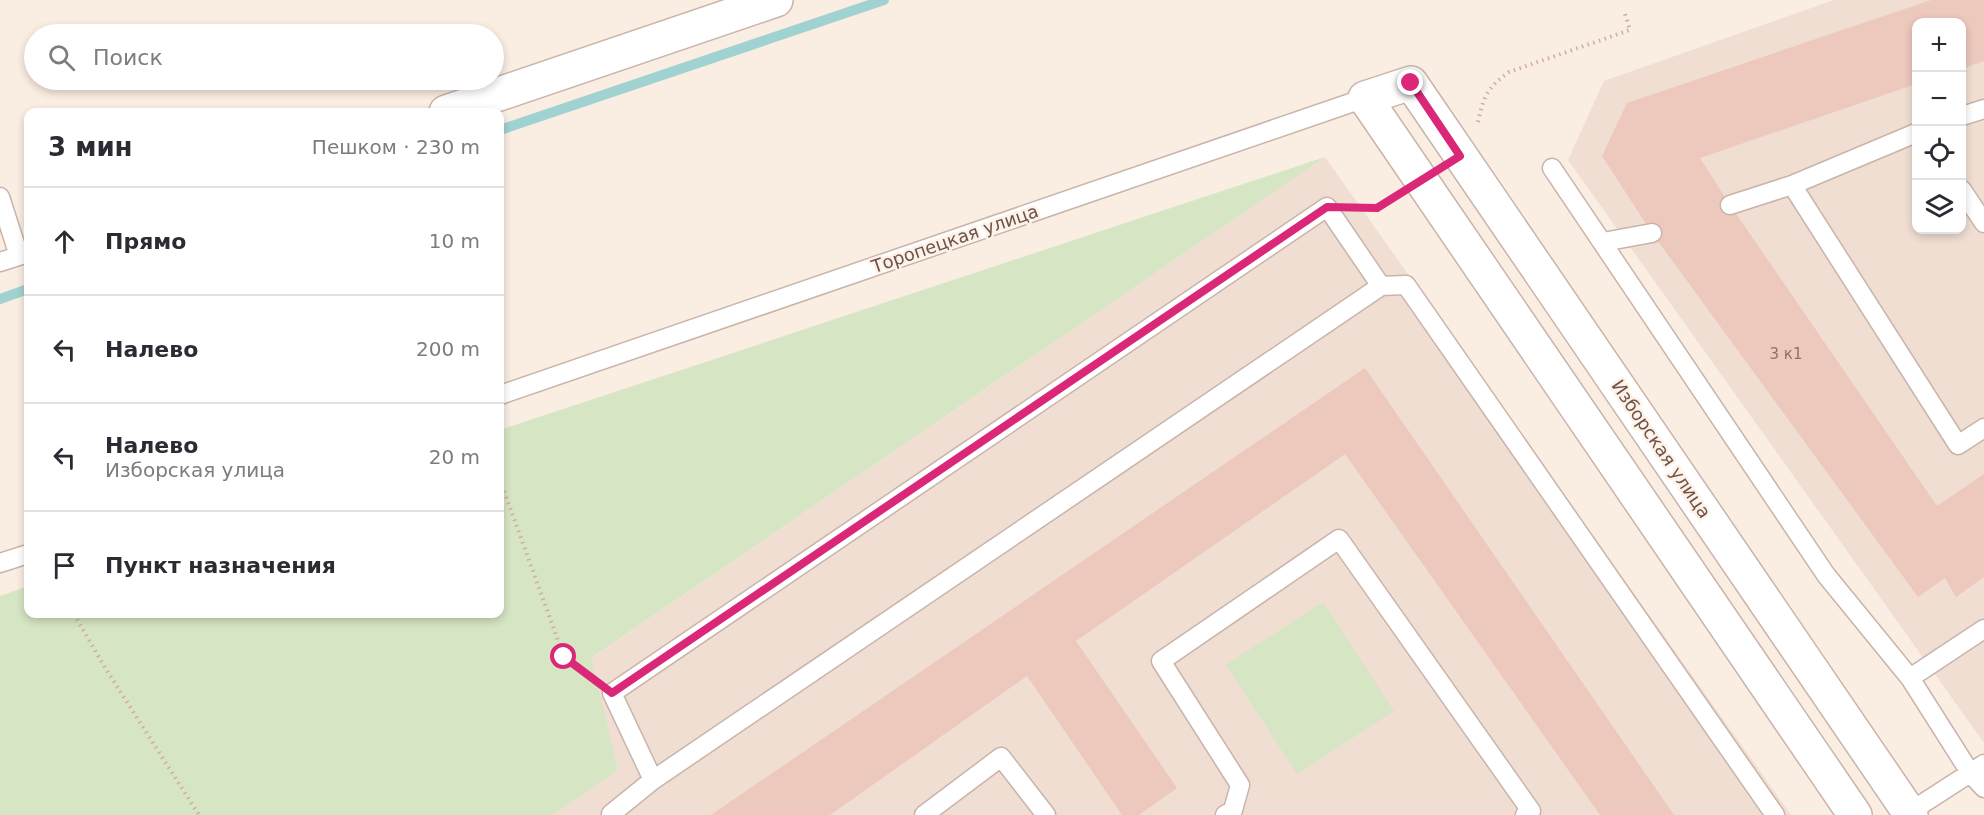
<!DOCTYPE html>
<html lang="ru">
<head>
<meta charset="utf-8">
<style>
  body { margin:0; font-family:"DejaVu Sans",sans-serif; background:#f7f7f7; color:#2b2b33 }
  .controls { position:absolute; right:18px; top:18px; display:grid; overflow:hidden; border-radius:12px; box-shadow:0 3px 9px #0003 }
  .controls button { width:54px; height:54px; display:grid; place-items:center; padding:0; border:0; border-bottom:2px solid #e1e1e2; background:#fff; color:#2b2b33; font:30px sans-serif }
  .stop { position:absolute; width:18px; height:18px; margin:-14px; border:4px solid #db2777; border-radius:50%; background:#fff }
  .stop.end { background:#db2777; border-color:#fff; box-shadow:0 2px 6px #0008 }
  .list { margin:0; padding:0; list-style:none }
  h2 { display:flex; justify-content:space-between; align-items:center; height:78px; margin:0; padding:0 24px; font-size:26px }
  h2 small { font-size:20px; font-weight:400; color:#7c7c81 }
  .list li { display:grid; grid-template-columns:39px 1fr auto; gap:18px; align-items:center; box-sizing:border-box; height:108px; padding:0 24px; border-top:2px solid #e1e1e2 }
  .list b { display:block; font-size:22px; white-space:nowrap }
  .list p { margin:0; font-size:20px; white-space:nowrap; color:#7c7c81 }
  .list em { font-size:20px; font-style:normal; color:#7c7c81 }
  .icon { flex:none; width:33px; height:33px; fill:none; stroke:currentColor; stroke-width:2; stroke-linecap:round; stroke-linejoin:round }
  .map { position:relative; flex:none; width:1984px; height:815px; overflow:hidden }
  .search { position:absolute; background:#fff; box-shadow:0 3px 9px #0003; left:24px; top:24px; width:480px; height:66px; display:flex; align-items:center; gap:15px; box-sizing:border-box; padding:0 21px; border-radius:33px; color:#7c7c81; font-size:22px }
  .panel { position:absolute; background:#fff; box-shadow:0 3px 9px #0003; left:24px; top:108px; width:480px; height:510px; border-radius:12px }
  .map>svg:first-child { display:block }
</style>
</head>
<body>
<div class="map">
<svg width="1984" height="815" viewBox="0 0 1984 815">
  <rect width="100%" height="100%" fill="#faede2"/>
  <!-- residential -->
  <path fill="#f0ded2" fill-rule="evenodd" d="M1834 0H1984V743L1568 160 1604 81ZM1916 22H1962V230H1916Z
    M1325 157 1791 815H553L618 770 590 659Z"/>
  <!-- green -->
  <path fill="#d6e5c3" d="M1325 157 591 658 618 770 553 815H0V596L28 586V614H500V430Z
    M1323 602 1394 711 1297 774 1226 665Z"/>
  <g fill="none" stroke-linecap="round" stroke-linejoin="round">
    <!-- stream -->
    <path stroke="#a0d2d2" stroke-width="10" d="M500 130 884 0
      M0 299 28 289"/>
  </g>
  <!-- building -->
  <path fill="#ecc8bd" d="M1931 0H1984V61L1962 69V22H1916V84L1700 158 1730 205 1937 506 1984 474V577L1956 597 1945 578 1918 597 1652 233 1602 156 1627 103Z
    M1365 368 1674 815H1600L1345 454 1076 641 1177 788 1139 815H1122L1027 676 830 815H711Z"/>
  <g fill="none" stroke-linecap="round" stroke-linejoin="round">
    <defs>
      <path id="service" d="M1962 116 1984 109
        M1552 168 1826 575 1910 678 1971 774 1984 788
        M1792 185 1958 445 1984 428
        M1962 190 1984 223
        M0 197 19 256
        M1730 205 1792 185 1916 133
        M1603 242 1652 233
        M0 262 28 253
        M500 395 1365 98
        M0 563 28 554
        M1910 678 1984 629
        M653 780 612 693 1327 207 1381 286
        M611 814 653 780 1381 286 1406 285 1775 815
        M924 815 1001 757 1046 815
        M1225 815 1233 810 1240 785 1161 661 1339 539 1531 811 1525 815
        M1905 815 1984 764"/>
      <path id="minor" d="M446 112 776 0
        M1855 815 1365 98 1411 83 1911 815"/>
    </defs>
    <!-- service casing -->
    <use href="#service" stroke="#c9b4aa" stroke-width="21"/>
    <!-- minor casing -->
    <use href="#minor" stroke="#c9b4aa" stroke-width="36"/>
    <!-- path -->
    <path stroke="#d1aca0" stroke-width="4" stroke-dasharray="1.5 4.5" stroke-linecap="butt" d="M1478 122C1484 96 1486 89 1509 72L1630 30 1624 11
      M1357 207 1377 208 1395 197
      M500 480 564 657 592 678
      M74 614 104 666 199 815"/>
    <!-- service -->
    <use href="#service" stroke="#fff" stroke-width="18"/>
    <!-- minor -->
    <use href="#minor" stroke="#fff" stroke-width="33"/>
  </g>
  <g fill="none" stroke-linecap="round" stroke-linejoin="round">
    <!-- route -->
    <path stroke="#db2777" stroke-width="8" d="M564 657 612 693 1327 207 1377 208 1460 156 1411 83"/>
  </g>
  <g text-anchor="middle" stroke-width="5" stroke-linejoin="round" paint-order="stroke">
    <!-- number labels -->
    <g font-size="15" fill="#8e7068">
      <text x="1786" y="359">3 к1</text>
    </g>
    <!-- street labels -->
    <g font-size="18" fill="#6f534b" stroke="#fdf2e8">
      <text transform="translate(955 239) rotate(-19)" y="6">Торопецкая улица</text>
      <text transform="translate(1661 449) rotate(56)" y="6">Изборская улица</text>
    </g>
  </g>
</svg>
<div class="controls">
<button>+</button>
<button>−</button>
<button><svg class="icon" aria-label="locate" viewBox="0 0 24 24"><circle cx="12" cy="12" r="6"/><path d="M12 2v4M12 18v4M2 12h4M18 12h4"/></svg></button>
<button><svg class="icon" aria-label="layers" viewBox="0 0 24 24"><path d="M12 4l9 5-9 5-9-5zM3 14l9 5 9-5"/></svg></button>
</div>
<div class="stop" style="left:564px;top:657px"></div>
<div class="stop end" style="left:1411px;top:83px"></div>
<div class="search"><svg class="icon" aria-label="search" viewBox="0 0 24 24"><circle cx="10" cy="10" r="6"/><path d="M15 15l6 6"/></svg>Поиск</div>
<section class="panel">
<h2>3 мин<small>Пешком · 230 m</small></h2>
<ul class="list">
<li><svg class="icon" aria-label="ahead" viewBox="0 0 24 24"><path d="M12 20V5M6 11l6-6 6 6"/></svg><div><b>Прямо</b></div><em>10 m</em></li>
<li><svg class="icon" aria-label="left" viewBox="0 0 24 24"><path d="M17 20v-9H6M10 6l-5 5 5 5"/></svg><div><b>Налево</b></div><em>200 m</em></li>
<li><svg class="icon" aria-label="left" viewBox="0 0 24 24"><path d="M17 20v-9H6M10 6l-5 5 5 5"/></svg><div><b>Налево</b><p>Изборская улица</p></div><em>20 m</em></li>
<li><svg class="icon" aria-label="arrive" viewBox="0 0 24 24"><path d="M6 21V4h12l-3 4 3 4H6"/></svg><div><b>Пункт назначения</b></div></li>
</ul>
</section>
</div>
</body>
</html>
